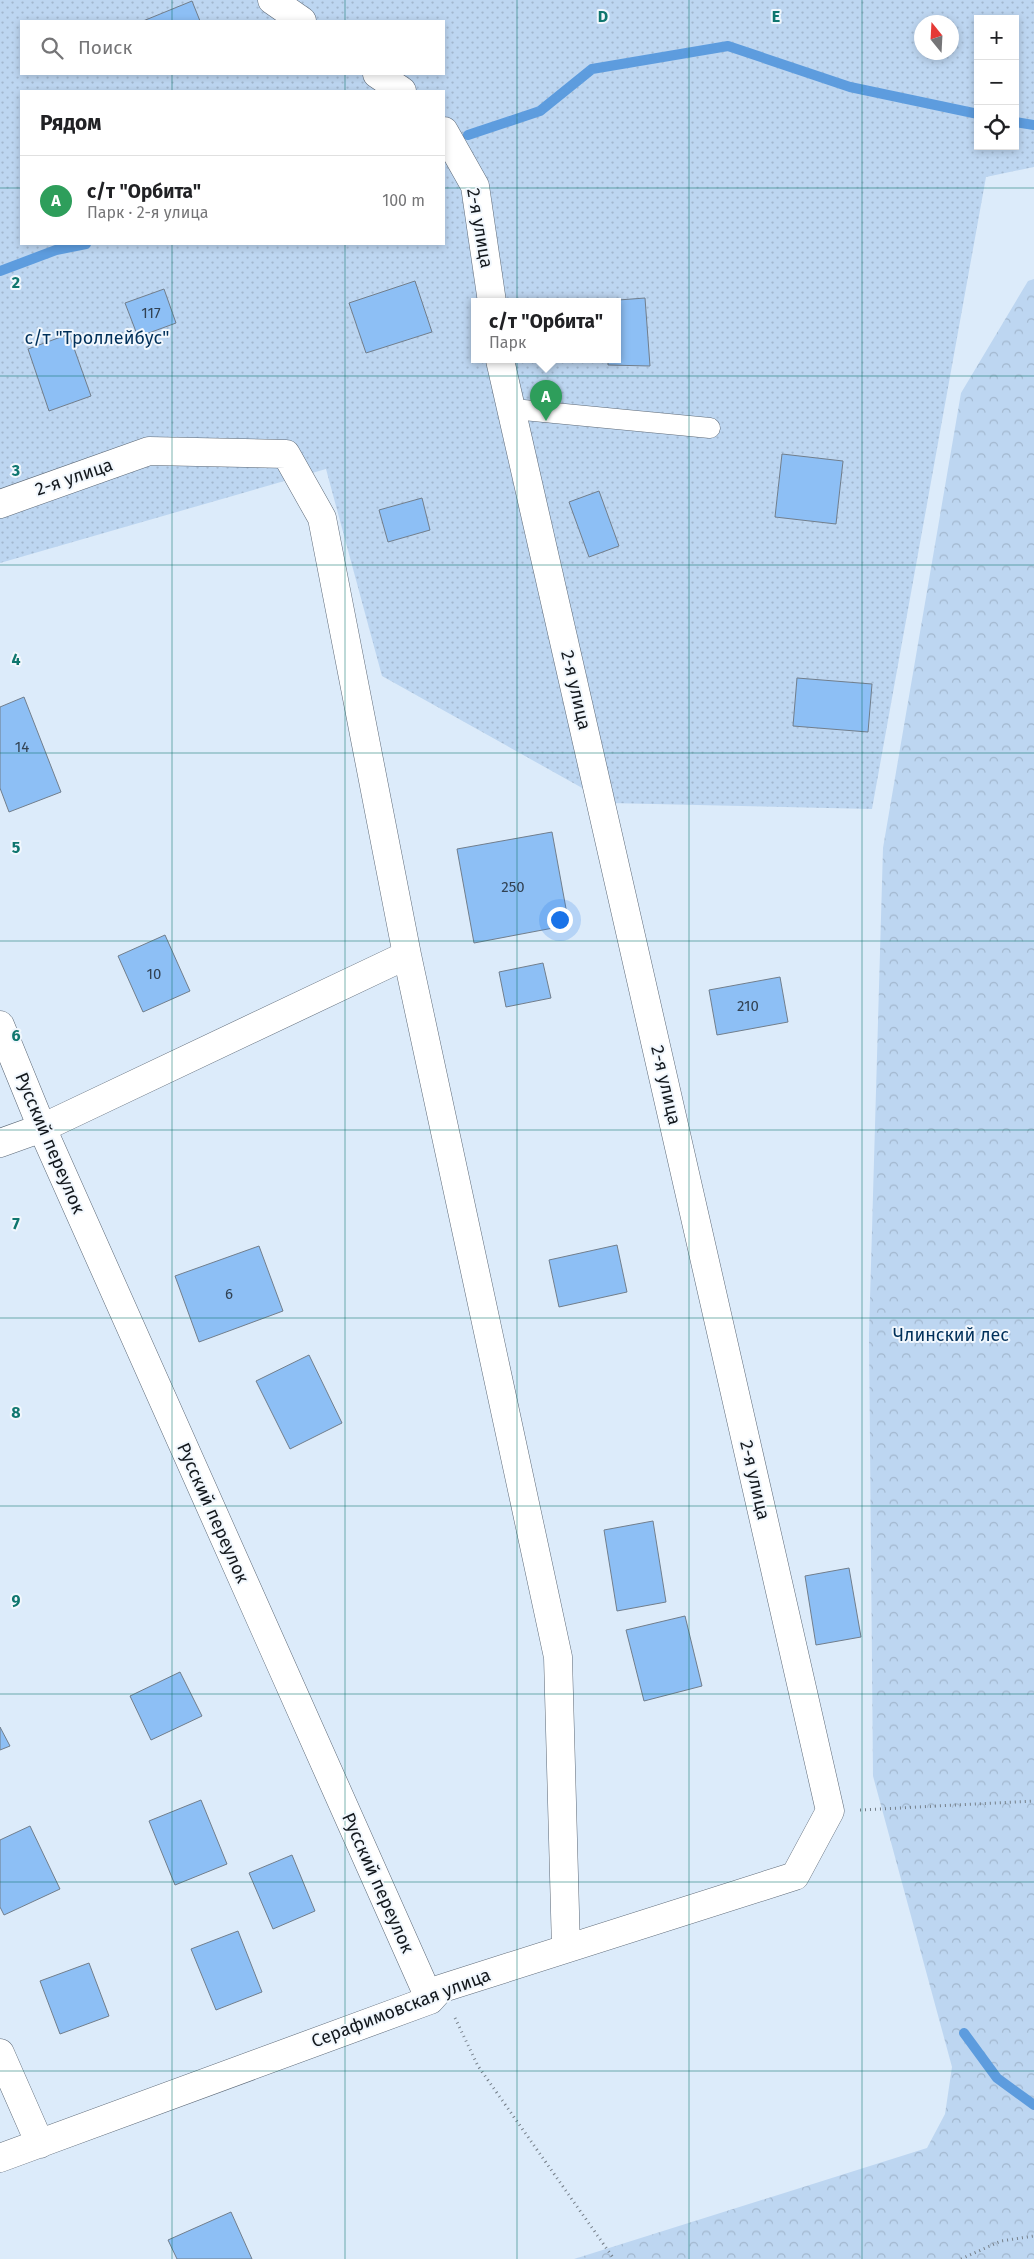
<!DOCTYPE html>
<html lang="ru">
<head>
<meta charset="utf-8">
<style>
  body { margin:0; font-family:"Fira Sans",sans-serif; background:#f2f2f2; color:#202124 }
  .controls { position:absolute; right:15px; top:15px; display:grid; overflow:hidden; border-radius:0px; box-shadow:0 2px 8px #0003 }
  .controls button { width:45px; height:45px; display:grid; place-items:center; padding:0; border:0; border-bottom:1px solid #e0e0e0; background:#fff; color:#202124; font:25px sans-serif }
  .compass { position:absolute; left:914px; top:15px; width:45px; height:45px; border-radius:50%; background:#fff; box-shadow:0 2px 8px #0003; rotate:342deg }
  .you { position:absolute; left:559px; top:919px; width:18px; height:18px; margin:-12px; border:4px solid #fff; border-radius:50%; background:#1a73e8; box-shadow:0 0 0 8px #1a73e833 }
  .badge { display:grid; place-items:center; width:32px; height:32px; border-radius:50%; background:#b45309; color:#fff; font-size:16px; font-weight:700 }
  .pin { position:absolute; translate:-50% -41px; filter:drop-shadow(0 1px 2px #0008) }
  .pin::after { content:''; position:absolute; top:26px; width:18px; height:15px; background:inherit; clip-path:polygon(0 0,100% 0,50% 100%) }
  .popup { position:absolute; left:471px; top:298px; width:150px; height:65px; box-sizing:border-box; display:grid; place-content:center; border-radius:0px; background:#fff; filter:drop-shadow(0 1px 4px #0005); font-size:16px; white-space:nowrap; color:#757577 }
  .popup b { font-size:19px; color:#202124 }
  .popup::after { content:''; position:absolute; left:50%; top:100%; margin-left:-10px; border:10px solid transparent; border-top-color:#fff }
  .list { margin:0; padding:0; list-style:none }
  h2 { display:flex; justify-content:space-between; align-items:center; height:65px; margin:0; padding:0 20px; font-size:21px }
  h2 small { font-size:16px; font-weight:400; color:#757577 }
  .list li { display:grid; grid-template-columns:32px 1fr auto; gap:15px; align-items:center; box-sizing:border-box; height:90px; padding:0 20px; border-top:1px solid #e0e0e0 }
  .list b { display:block; font-size:19px; white-space:nowrap }
  .list p { margin:0; font-size:16px; white-space:nowrap; color:#757577 }
  .list em { font-size:16px; font-style:normal; color:#757577 }
  .icon { flex:none; width:28px; height:28px; fill:none; stroke:currentColor; stroke-width:2; stroke-linecap:round; stroke-linejoin:round }
  .map { position:relative; flex:none; width:1034px; height:2259px; overflow:hidden }
  .search { position:absolute; background:#fff; box-shadow:0 2px 8px #0003; left:20px; top:20px; width:425px; height:55px; display:flex; align-items:center; gap:12px; box-sizing:border-box; padding:0 18px; border-radius:0px; color:#757577; font-size:19px }
  .panel { position:absolute; background:#fff; box-shadow:0 2px 8px #0003; left:20px; top:90px; width:425px; height:155px; border-radius:0px }
  .map>svg:first-child { display:block }
</style>
</head>
<body>
<div class="map">
<svg width="1034" height="2259" viewBox="0 0 1034 2259">
  <defs>
    <pattern id="forest-crowns" width="20" height="18" patternUnits="userSpaceOnUse" patternTransform="scale(1.25)"><rect width="20" height="18" fill="#bdd6f1"/><path d="M2 6a3 3 0 1 1 6 0M12 15a3 3 0 1 1 6 0" fill="none" stroke="#a2b7ce"/></pattern>
    <pattern id="garden-dots" width="8" height="8" patternUnits="userSpaceOnUse" patternTransform="scale(1.25)"><rect width="8" height="8" fill="#bdd6f1"/><path d="M2 2h.1M6 6h.1" fill="none" stroke="#a2b7ce" stroke-width="1.8" stroke-linecap="round"/></pattern>
  </defs>
  <rect width="100%" height="100%" fill="#dcebfa"/>
  <!-- forest -->
  <path fill="url(#forest-crowns)" d="M1034 279V2259H574L927 2148 945 2114 952 2067 873 1776 869 1334 883 848 961 393 1028 281Z"/>
  <!-- garden -->
  <path fill="url(#garden-dots)" fill-rule="evenodd" d="M0 0H1034V167L986 177 872 809 609 803 382 676 326 469 0 563ZM978 19H1015V146H978ZM21 21H444V74H21ZM922 22H952V52H922ZM21 91H444V244H21ZM475 302H617V360H475Z"/>
  <g fill="none" stroke-linecap="round" stroke-linejoin="round">
    <!-- stream -->
    <path stroke="#5d9cde" stroke-width="10" d="M1015 122 1034 125
      M468 135 540 111 592 69 728 46 850 87 978 114
      M0 271 56 250 86 244
      M964 2033 997 2078 1034 2105"/>
  </g>
  <!-- building -->
  <path fill="#8dbff5" stroke="#717e8c" d="M192 1 200 21H143Z
    M415 281 432 332 366 353 349 303Z
    M164 289 176 323 138 337 125 303Z
    M645 298 650 366 608 365V360H617V302L605 301Z
    M69 334 91 396 49 411 28 349Z
    M782 454 843 461 836 524 775 517Z
    M599 491 619 546 589 557 569 502Z
    M422 498 430 530 388 542 379 510Z
    M797 678 872 684 868 732 793 726Z
    M24 697 61 792 9 812 0 788V707Z
    M552 832 569 925 474 943 457 849Z
    M165 935 190 991 143 1012 118 956Z
    M543 963 551 998 506 1007 499 972Z
    M780 977 788 1022 717 1035 709 990Z
    M617 1245 627 1292 559 1307 549 1260Z
    M259 1246 283 1311 199 1342 175 1276Z
    M309 1355 342 1423 290 1449 256 1381Z
    M653 1521 666 1602 617 1611 604 1530Z
    M849 1568 861 1637 816 1645 805 1576Z
    M685 1616 702 1686 644 1701 626 1630Z
    M180 1672 202 1716 151 1740 130 1696Z
    M0 1727 10 1746 0 1750Z
    M201 1800 227 1864 175 1885 149 1821Z
    M30 1826 60 1889 4 1915 0 1907V1840Z
    M292 1855 315 1911 273 1929 249 1873Z
    M238 1931 262 1992 216 2010 191 1949Z
    M89 1963 109 2016 60 2034 40 1981Z
    M231 2212 252 2259H177L168 2240Z"/>
  <g fill="none" stroke-linecap="round" stroke-linejoin="round">
    <defs>
      <path id="service" d="M513 409 710 428"/>
      <path id="minor" d="M272 0 302 21
        M377 74 402 91
        M444 131 475 186 492 302
        M0 504 149 451 286 454 322 518 407 955 558 1657 566 1948
        M0 1025 42 1128 430 2000
        M0 1143 42 1128 407 955
        M0 2053 40 2144
        M0 2158 430 2000 440 1989 795 1876 830 1811 500 360"/>
    </defs>
    <!-- service casing -->
    <use href="#service" stroke="#5d6977" stroke-width="21"/>
    <!-- minor casing -->
    <use href="#minor" stroke="#5d6977" stroke-width="29"/>
    <!-- path -->
    <path stroke="#747e88" stroke-width="3" stroke-dasharray="1 4" stroke-linecap="butt" d="M860 1810 1034 1801
      M455 2018 478 2066 614 2259
      M961 2259 1001 2241 1034 2236"/>
    <!-- service -->
    <use href="#service" stroke="#fff" stroke-width="20"/>
    <!-- minor -->
    <use href="#minor" stroke="#fff" stroke-width="28"/>
  </g>
  <!-- grid -->
  <path fill="none" stroke="#0f766e" stroke-width="1" stroke-opacity="0.55" d="M172 0V21M345 0V21M517 0V2259M689 0V2259M862 0V2259M172 74V91M345 74V91M0 188H21M444 188H1034M172 244V2259M345 244V2259M0 376H1034M0 565H1034M0 753H1034M0 941H1034M0 1130H1034M0 1318H1034M0 1506H1034M0 1694H1034M0 1882H1034M0 2071H1034"/>
  <g text-anchor="middle" stroke-width="4" stroke-linejoin="round" paint-order="stroke">
    <!-- number labels -->
    <g font-size="15" fill="#324253">
      <text x="151" y="318">117</text>
      <text x="22" y="752">14</text>
      <text x="513" y="892">250</text>
      <text x="154" y="979">10</text>
      <text x="748" y="1011">210</text>
      <text x="229" y="1299">6</text>
    </g>
    <!-- street labels -->
    <g font-size="18" fill="#13181d" stroke="#f1f7fd">
      <text transform="translate(480 228) rotate(80)" y="6">2-я улица</text>
      <text transform="translate(74 477) rotate(-19)" y="6">2-я улица</text>
      <text transform="translate(576 690) rotate(77)" y="6">2-я улица</text>
      <text transform="translate(666 1085) rotate(77)" y="6">2-я улица</text>
      <text transform="translate(50 1143) rotate(67)" y="6">Русский переулок</text>
      <text transform="translate(755 1480) rotate(77)" y="6">2-я улица</text>
      <text transform="translate(213 1513) rotate(66)" y="6">Русский переулок</text>
      <text transform="translate(378 1883) rotate(66)" y="6">Русский переулок</text>
      <text transform="translate(401 2008) rotate(-21)" y="6">Серафимовская улица</text>
    </g>
    <!-- park labels -->
    <g font-size="18" fill="#00305a" stroke="#f1f7fd">
      <text x="97" y="344">с/т "Троллейбус"</text>
      <text x="951" y="1341">Члинский лес</text>
    </g>
  </g>
  <g font-size="16" text-anchor="middle" font-weight="bold" fill="#0f766e" stroke="#f1f7fd" stroke-width="4" stroke-linejoin="round" paint-order="stroke">
    <text x="603" y="22">D</text>
    <text x="776" y="22">E</text>
    <text x="16" y="288">2</text>
    <text x="16" y="476">3</text>
    <text x="16" y="665">4</text>
    <text x="16" y="853">5</text>
    <text x="16" y="1041">6</text>
    <text x="16" y="1229">7</text>
    <text x="16" y="1418">8</text>
    <text x="16" y="1606">9</text>
  </g>
</svg>
<div class="controls">
<button>+</button>
<button>−</button>
<button><svg class="icon" aria-label="locate" viewBox="0 0 24 24"><circle cx="12" cy="12" r="6"/><path d="M12 2v4M12 18v4M2 12h4M18 12h4"/></svg></button>
</div>
<svg class="compass" viewBox="-18 -18 36 36"><path d="M0-13l5 13h-10z" fill="#e53935"/><path d="M0 13l5-13h-10z" fill="#757577"/></svg>
<div class="you"></div>
<div class="pin badge" style="left:546px;top:421px;background:#2e9e5b">A</div>
<div class="popup"><b>с/т &quot;Орбита&quot;</b>Парк</div>
<div class="search"><svg class="icon" aria-label="search" viewBox="0 0 24 24"><circle cx="10" cy="10" r="6"/><path d="M15 15l6 6"/></svg>Поиск</div>
<section class="panel">
<h2>Рядом<small></small></h2>
<ul class="list">
<li><span class="badge" style="background:#2e9e5b">A</span><div><b>с/т &quot;Орбита&quot;</b><p>Парк · 2-я улица</p></div><em>100 m</em></li>
</ul>
</section>
</div>
</body>
</html>
